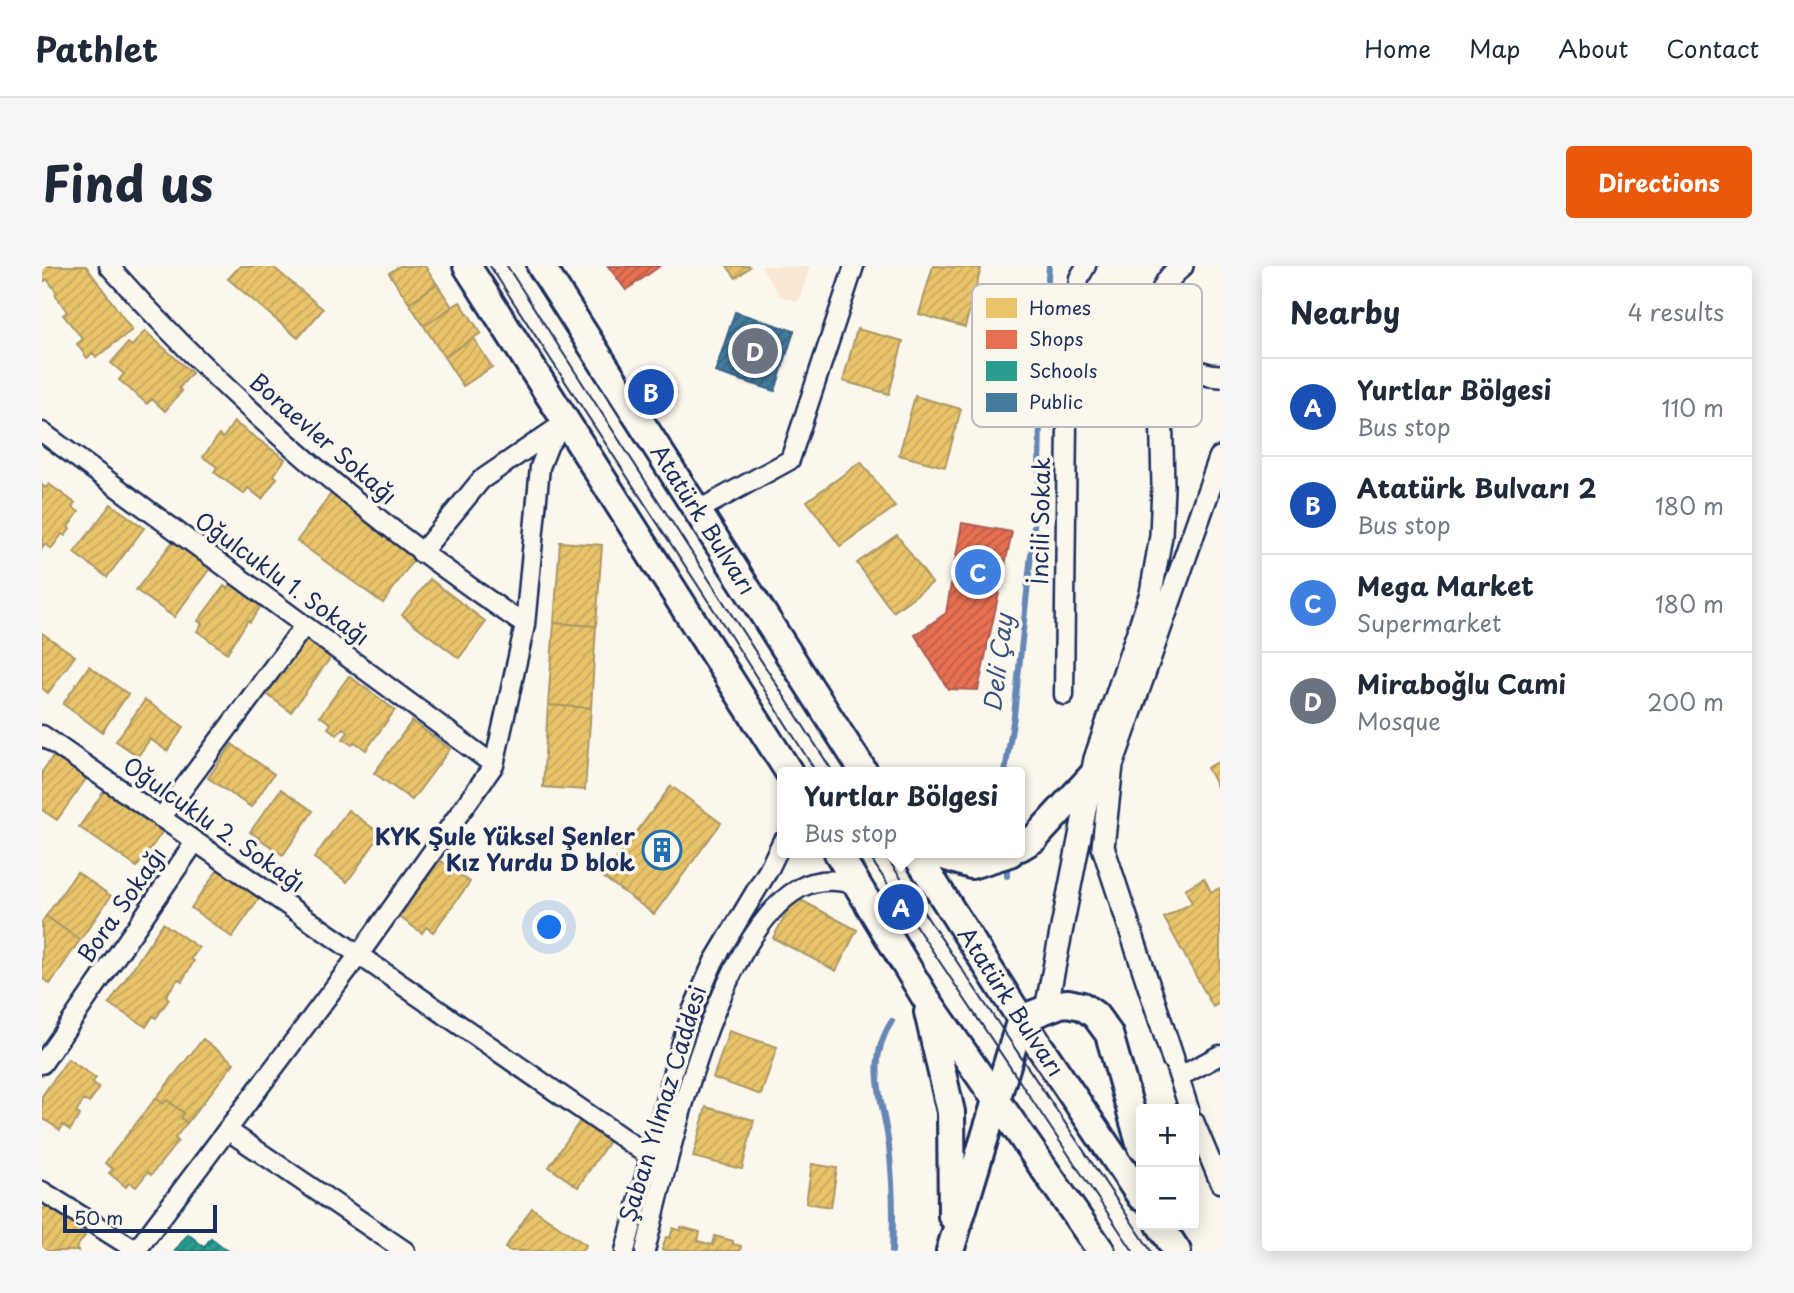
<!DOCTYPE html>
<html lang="en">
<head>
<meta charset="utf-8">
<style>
  body { margin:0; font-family:"Playpen Sans",sans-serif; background:#f6f6f7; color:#1f2937 }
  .controls { position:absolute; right:21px; bottom:21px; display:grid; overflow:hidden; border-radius:7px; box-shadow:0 4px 18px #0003 }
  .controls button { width:63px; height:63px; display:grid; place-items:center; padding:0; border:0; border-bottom:2px solid #e0e1e3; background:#fff; color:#1f2937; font:35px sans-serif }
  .scale { position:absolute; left:21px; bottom:18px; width:154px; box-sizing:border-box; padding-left:7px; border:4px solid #1b2f5e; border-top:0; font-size:19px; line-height:24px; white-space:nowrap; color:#1b2f5e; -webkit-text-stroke:5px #fbf7ec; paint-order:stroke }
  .you { position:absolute; left:508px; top:662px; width:24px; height:24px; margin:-18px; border:5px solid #fff; border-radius:50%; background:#1a73e8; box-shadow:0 0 0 10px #1a73e833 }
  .badge { display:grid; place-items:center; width:46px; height:46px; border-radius:50%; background:#ea580c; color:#fff; font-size:23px; font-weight:700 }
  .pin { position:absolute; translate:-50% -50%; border:4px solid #fff; box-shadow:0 2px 7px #0006 }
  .popup { position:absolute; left:735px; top:501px; width:248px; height:91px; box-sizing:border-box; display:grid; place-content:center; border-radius:7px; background:#fff; filter:drop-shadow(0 2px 5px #0005); font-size:23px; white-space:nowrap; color:#747a83 }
  .popup b { font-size:26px; color:#1f2937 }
  .popup::after { content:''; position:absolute; left:50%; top:100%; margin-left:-14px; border:14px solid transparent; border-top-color:#fff }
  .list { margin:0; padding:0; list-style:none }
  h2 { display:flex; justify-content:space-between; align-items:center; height:91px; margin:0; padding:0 28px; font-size:30px }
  h2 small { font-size:23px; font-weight:400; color:#747a83 }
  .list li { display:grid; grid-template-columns:46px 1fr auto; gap:21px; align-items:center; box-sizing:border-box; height:98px; padding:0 28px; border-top:2px solid #e0e1e3 }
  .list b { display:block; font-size:26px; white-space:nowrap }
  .list p { margin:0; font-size:23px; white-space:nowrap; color:#747a83 }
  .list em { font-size:23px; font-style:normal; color:#747a83 }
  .map { position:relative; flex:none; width:1178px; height:985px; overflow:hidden; border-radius:7px }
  header { display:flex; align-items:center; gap:42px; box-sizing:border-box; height:98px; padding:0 35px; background:#fff; border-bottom:2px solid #e0e1e3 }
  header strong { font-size:33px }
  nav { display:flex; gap:38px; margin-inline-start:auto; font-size:24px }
  .intro { display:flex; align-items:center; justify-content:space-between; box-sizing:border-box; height:168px; padding:0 42px }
  h1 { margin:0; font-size:49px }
  .button { padding:18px 32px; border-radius:7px; background:#ea580c; color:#fff; font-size:24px; font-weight:700 }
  main { display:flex; gap:42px; padding:0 42px }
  aside { flex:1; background:#fff; border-radius:7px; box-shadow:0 4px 18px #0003 }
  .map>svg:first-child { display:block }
</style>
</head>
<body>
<header>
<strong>Pathlet</strong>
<nav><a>Home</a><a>Map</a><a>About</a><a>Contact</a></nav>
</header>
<div class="intro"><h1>Find us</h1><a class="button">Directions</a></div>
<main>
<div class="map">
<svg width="1178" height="985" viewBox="0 0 1178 985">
  <defs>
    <pattern id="homes-hatch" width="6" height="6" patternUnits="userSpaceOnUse" patternTransform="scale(1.75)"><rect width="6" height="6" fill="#e9c46a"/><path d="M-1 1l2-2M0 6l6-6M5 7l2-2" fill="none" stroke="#c7a95e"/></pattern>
    <pattern id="shops-hatch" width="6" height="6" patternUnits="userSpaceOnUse" patternTransform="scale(1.75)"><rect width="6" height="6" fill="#e76f51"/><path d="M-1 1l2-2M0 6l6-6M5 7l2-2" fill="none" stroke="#ba5c46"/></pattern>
    <pattern id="schools-hatch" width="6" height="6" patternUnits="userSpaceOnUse" patternTransform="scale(1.75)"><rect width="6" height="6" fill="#2a9d8f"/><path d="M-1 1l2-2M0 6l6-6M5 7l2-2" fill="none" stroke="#238078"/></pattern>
    <pattern id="public-hatch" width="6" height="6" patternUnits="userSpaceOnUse" patternTransform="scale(1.75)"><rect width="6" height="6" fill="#457b9d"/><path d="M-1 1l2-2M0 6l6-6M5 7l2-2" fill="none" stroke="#396583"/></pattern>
  </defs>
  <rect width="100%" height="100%" fill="#fbf7ec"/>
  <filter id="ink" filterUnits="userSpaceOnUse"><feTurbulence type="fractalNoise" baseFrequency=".0143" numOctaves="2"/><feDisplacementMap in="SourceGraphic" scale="14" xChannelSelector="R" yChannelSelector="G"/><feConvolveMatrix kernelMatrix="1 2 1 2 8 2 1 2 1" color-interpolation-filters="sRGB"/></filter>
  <g filter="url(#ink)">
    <!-- built -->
    <path fill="#f8e7d5" d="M719 0H768L756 36 737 29Z"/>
    <!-- homes -->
    <path fill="url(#homes-hatch)" stroke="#ab9766" stroke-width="2" d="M0 0H44L90 64 54 91 51 87 45 92 35 78 41 73 21 49 25 46 13 28 15 27 5 13 0 17Z
      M198 0H230L281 43 256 72 186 13Z
      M358 0H383L395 18 367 37 347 7Z
      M685 0H707L708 1 694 12Z
      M891 0 939 2 923 61 877 48Z
      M395 18 410 41 382 60 367 37Z
      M418 36 439 67 402 91 382 60Z
      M815 63 861 75 847 128 801 115Z
      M103 65 150 107 137 122 140 125 123 145 110 133 105 138 77 114 82 108 69 97 86 77 90 80Z
      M431 72 450 101 421 120 402 91Z
      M873 130 919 143 903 201 857 189Z
      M192 156 243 193 232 209 235 212 220 233 206 222 202 228 172 206 175 201 161 191 177 169 181 172Z
      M819 196 853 241 798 280 765 235Z
      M7 218 33 237 30 241 37 246 26 261 28 263 23 270 20 268 9 283 3 278 0 282V219L4 222Z
      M291 225 377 286 341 337 255 275Z
      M69 238 102 262 65 311 32 287Z
      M855 269 890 317 851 346 815 297Z
      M132 274 169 301 132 351 94 324Z
      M518 276 560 279 554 360 512 357Z
      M388 313 444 356 417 392 360 349Z
      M191 315 221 337 208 356 206 354 185 387 155 365 160 358 156 355 182 320 186 323Z
      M512 357 554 360 549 442 506 439Z
      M261 366 291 388 249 446 219 424Z
      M0 367 33 390 6 427 0 422Z
      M47 400 86 428 60 466 21 438Z
      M307 410 353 444 324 484 313 476 310 479 301 473 306 466 301 462 295 469 286 462 289 458 278 450Z
      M103 434 142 461 125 485 108 473 96 490 74 475Z
      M506 439 549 442 543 524 501 521Z
      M370 455 408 483 370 534 332 507Z
      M190 478 232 508 209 541 166 512Z
      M14 486 47 509 15 554 0 544V506Z
      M1178 495V526L1165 502Z
      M629 520 679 557 612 648 561 611Z
      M239 523 271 545 241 589 208 566Z
      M63 524 121 565 95 601 37 561Z
      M306 544 339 568 305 616 272 592Z
      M398 594 428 616 391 666 384 661 380 667 356 650Z
      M178 601 219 630 190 671 149 642Z
      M35 606 69 630 38 674 4 650Z
      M1162 612 1169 626 1178 622V737L1171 741 1122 652 1150 637 1143 623Z
      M753 631 815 664 794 705 731 672Z
      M4 650 38 674 8 718 0 712V656Z
      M121 657 157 682 149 693 152 695 140 715 136 713 124 730 127 733 114 752 111 750 104 761 67 738Z
      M687 765 735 781 719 829 671 812Z
      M161 773 192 797 145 857 139 852 142 847 125 834 121 838 114 832Z
      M26 793 54 812 50 817 57 822 47 837 42 834 34 846 38 849 28 864 21 859 18 864 0 852V830Z
      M114 832 121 838 125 834 142 847 139 852 145 857 133 872 136 875 109 909 106 906 94 921 87 916 84 921 67 907 71 903 63 897Z
      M664 841 712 854 700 903 651 891Z
      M540 852 569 872 536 921 507 901Z
      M770 898 795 902 789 941 764 937Z
      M6 937 36 952 33 957 40 963 38 967 43 970 34 982 36 985H0V945Z
      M490 942 544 979 540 985H467L463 982Z
      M639 961 658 966 656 975 671 979 673 970 691 975V978L699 980 698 985 620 984 624 971 628 972 631 962 639 965Z"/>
    <!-- shops -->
    <path fill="url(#shops-hatch)" stroke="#aa5c55" stroke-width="2" d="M566 0H618L584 24Z
      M920 257 970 266 936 424 906 423 873 369 904 347Z"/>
    <!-- schools -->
    <path fill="url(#schools-hatch)" stroke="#267c80" stroke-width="2" d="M146 968 162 981 169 972 186 985H133Z"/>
    <!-- public -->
    <path fill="url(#public-hatch)" stroke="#38648a" stroke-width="2" d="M693 46 752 65 733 125 673 106Z"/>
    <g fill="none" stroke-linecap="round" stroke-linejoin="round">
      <!-- stream -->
      <path stroke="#6587b6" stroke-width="6" d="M963 506 972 450 997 212 999 92 1007 0
        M965 610V598
        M850 985C852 950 851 916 847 881 842 836 822 797 850 755"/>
      <defs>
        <path id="minor" d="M67 0C190 139 330 256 483 359
          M0 166 452 499
          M655 245 748 194 812 0
          M379 287 439 214 515 162
          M1022 429 1025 156 1037 12 1044 0
          M0 469 608 891
          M119 552 262 360
          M1131 793 1147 843
          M0 798 153 576
          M1137 811 1178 789
          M1152 855 1178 917
          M185 864 363 985
          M0 925 95 985
          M94 985 316 690 452 499 483 359 498 201 507 178 526 155
          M583 985 632 802 650 745 672 695 727 603 740 576
          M603 985C626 895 674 668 758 622 776 612 795 613 815 619"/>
        <path id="tertiary" d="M1140 0C1093 35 1122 109 1178 110
          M1004 743 1053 493 1109 327 1119 270 1121 220 1117 55
          M1131 793 1061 581 1070 499 1178 192"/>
        <g id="primary">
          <path d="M425 0 747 506"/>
          <path id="s1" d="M499 0 822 506"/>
          <path d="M978 581 993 572 1050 510"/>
          <path d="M796 587 883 731 1059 985"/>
          <path id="s2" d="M873 587 979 753 1099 931"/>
          <path d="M892 587 929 599 968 587"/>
          <path d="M886 746 909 846 910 950"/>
          <path d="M1118 959 1135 985"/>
          <path d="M908 985 979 753 1018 738 1026 737 1040 740 1053 749 1067 768 1099 881"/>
        </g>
      </defs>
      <!-- minor casing -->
      <use href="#minor" stroke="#1b2f5e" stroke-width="23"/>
      <!-- tertiary casing -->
      <use href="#tertiary" stroke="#1b2f5e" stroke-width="26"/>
      <!-- primary casing -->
      <use href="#primary" stroke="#1b2f5e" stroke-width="32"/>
      <!-- minor -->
      <use href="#minor" stroke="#fbf7ec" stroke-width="18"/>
      <!-- tertiary -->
      <use href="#tertiary" stroke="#fbf7ec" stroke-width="21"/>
      <!-- primary -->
      <use href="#primary" stroke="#fbf7ec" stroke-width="26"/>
      <!-- tram -->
      <path stroke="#1b2f5e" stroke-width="2" d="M448 0 681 358 774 506
        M465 0 791 506
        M825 587 1091 985
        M842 587 1109 985"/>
    </g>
  </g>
  <!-- icons -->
  <defs>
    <symbol id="building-ring" viewBox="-11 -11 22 22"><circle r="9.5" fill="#fbf7ec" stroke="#1f6fb2" stroke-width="1.5"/><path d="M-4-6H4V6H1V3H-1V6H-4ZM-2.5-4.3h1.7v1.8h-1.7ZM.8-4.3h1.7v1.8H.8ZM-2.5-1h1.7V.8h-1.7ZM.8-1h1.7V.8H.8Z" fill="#1f6fb2"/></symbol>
  </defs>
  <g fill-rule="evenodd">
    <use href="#building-ring" x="598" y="562" width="44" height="44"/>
  </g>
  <g text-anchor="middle" stroke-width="7" stroke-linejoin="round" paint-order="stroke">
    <!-- street labels -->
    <g font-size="23" fill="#1b2f5e" stroke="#fbf7ec">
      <text transform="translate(281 173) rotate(41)" y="8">Boraevler Sokağı</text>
      <text dy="8" stroke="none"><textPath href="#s1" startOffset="301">Atatürk Bulvarı</textPath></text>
      <text transform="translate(999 255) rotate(-89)" y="8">İncili Sokak</text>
      <text transform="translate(240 313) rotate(36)" y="8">Oğulcuklu 1. Sokağı</text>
      <text transform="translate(172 559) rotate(35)" y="8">Oğulcuklu 2. Sokağı</text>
      <text transform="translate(80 639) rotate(-55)" y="8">Bora Sokağı</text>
      <text dy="8" stroke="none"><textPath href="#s2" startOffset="177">Atatürk Bulvarı</textPath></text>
      <text transform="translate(621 838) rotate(-73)" y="8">Şaban Yılmaz Caddesi</text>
    </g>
    <!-- poi labels -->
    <g font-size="23" font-weight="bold" fill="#1b2f5e" stroke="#fbf7ec" text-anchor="end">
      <text x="593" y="579">KYK Şule Yüksel Şenler<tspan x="593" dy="26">Kız Yurdu D blok</tspan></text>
    </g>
    <!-- water labels -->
    <g font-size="24" font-style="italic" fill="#3a5482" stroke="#fbf7ec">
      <text transform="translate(957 397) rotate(-83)" y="8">Deli Çay</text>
    </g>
  </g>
  <!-- legend -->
  <rect x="930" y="18" width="230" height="143" rx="10" fill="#fbf7ec" stroke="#b8bbc1" stroke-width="2"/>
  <rect x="944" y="32" width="31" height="20" fill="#e9c46a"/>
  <rect x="944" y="64" width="31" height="19" fill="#e76f51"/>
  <rect x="944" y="95" width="31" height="20" fill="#2a9d8f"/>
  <rect x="944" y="127" width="31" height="19" fill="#457b9d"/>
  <g font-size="19" fill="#1b2f5e">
    <text x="987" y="49">Homes</text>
    <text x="987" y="80">Shops</text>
    <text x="987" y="112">Schools</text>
    <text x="987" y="143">Public</text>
  </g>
</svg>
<div class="controls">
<button>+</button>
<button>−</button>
</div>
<div class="scale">50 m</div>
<div class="you"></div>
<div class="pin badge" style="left:859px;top:641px;background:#1a4fb4">A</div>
<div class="popup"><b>Yurtlar Bölgesi</b>Bus stop</div>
<div class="pin badge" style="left:609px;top:126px;background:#1a4fb4">B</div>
<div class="pin badge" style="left:936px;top:306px;background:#3f7fe0">C</div>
<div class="pin badge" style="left:713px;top:85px;background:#6b7280">D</div>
</div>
<aside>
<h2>Nearby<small>4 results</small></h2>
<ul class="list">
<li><span class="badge" style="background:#1a4fb4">A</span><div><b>Yurtlar Bölgesi</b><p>Bus stop</p></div><em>110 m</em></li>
<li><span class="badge" style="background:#1a4fb4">B</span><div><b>Atatürk Bulvarı 2</b><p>Bus stop</p></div><em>180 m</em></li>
<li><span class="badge" style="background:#3f7fe0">C</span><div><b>Mega Market</b><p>Supermarket</p></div><em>180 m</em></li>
<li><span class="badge" style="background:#6b7280">D</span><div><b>Miraboğlu Cami</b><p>Mosque</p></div><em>200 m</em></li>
</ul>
</aside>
</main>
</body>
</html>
